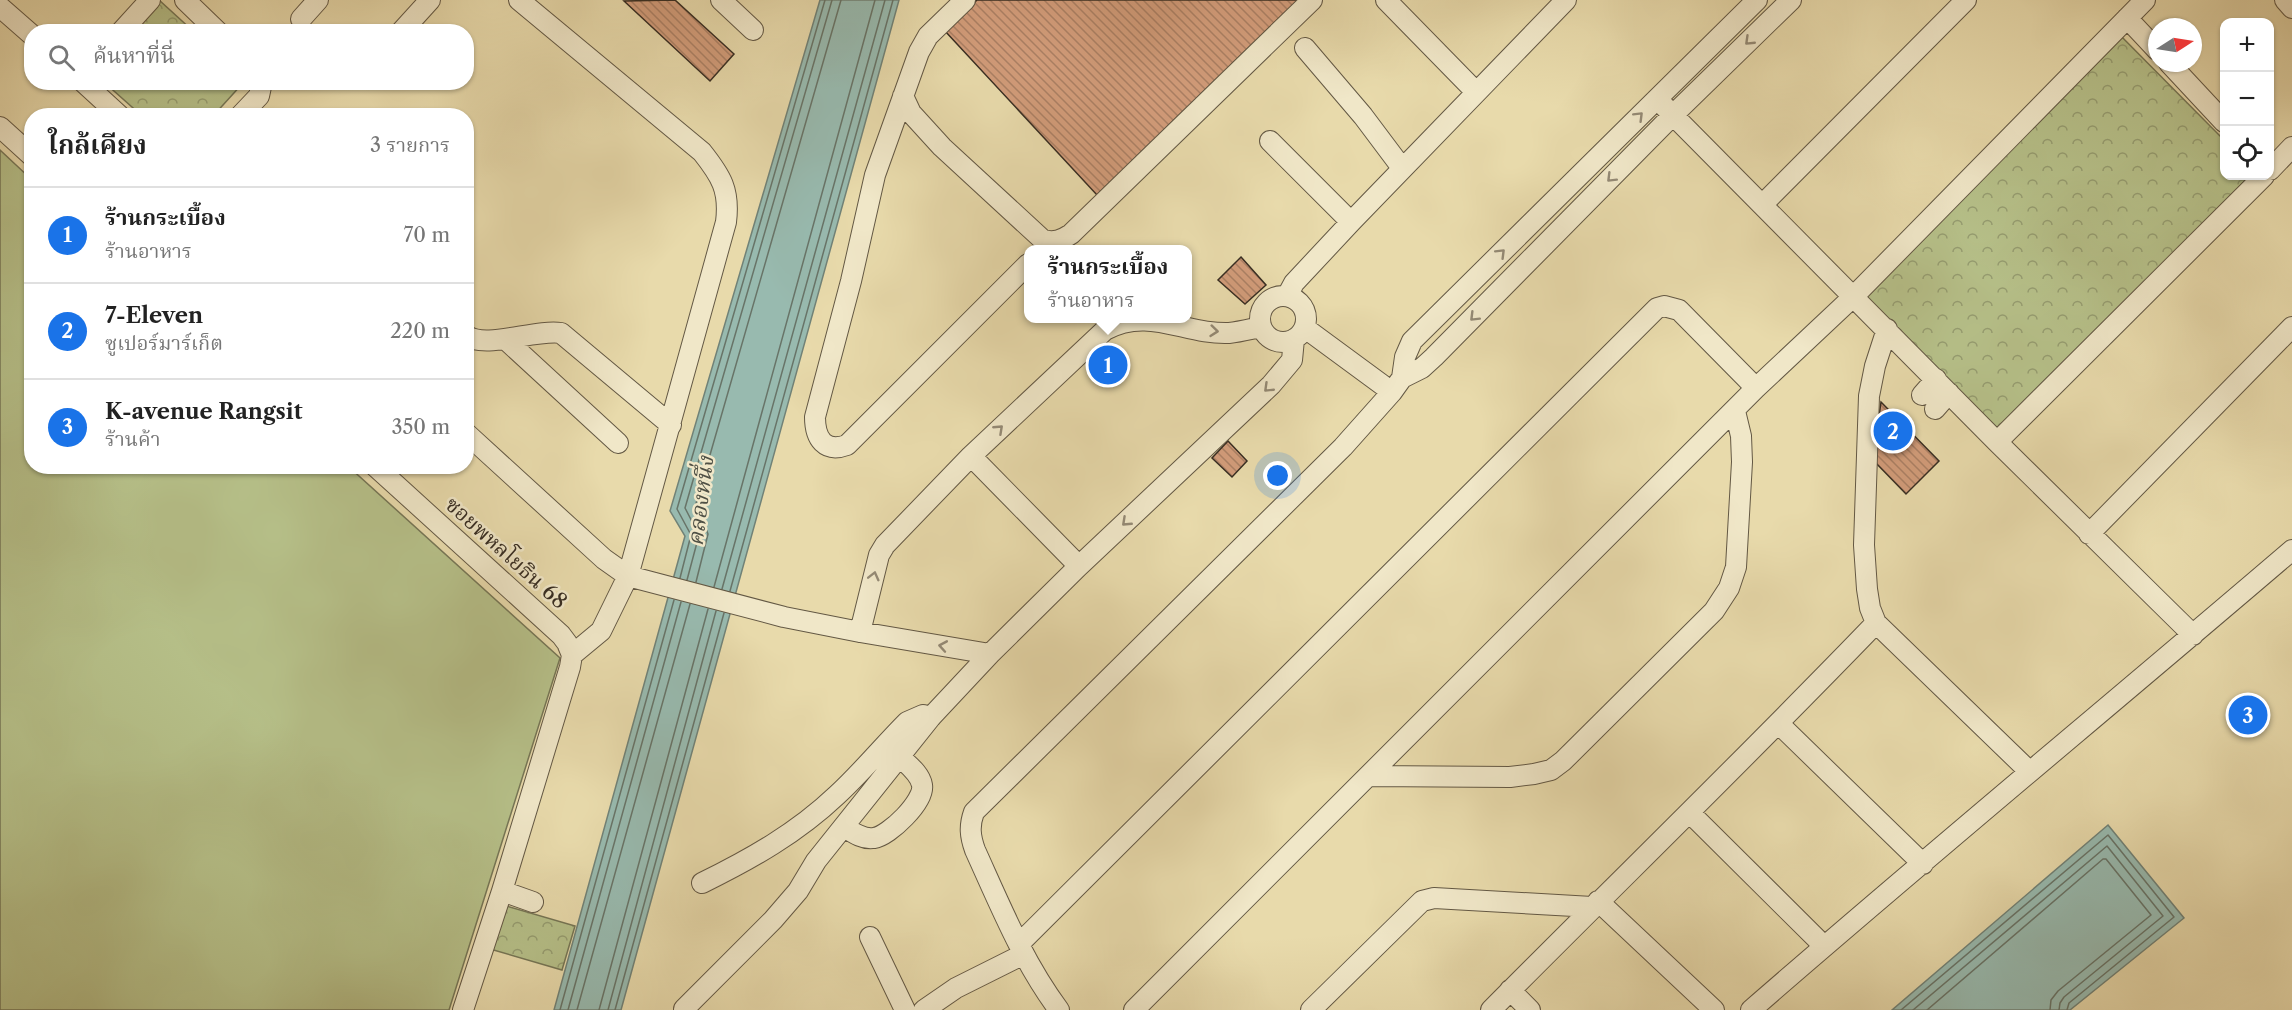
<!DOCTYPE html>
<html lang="th">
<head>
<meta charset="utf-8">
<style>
  body { margin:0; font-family:"Libre Caslon Text","Noto Serif Thai",serif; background:#f6f6f6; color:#222 }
  .controls { position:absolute; right:18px; top:18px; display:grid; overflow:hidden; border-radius:12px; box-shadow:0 2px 4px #0004 }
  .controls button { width:54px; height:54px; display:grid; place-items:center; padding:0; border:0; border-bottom:2px solid #e0e0e0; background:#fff; color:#222; font:30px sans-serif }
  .compass { position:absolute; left:2148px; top:18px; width:54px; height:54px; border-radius:50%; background:#fff; box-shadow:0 2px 4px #0004; rotate:78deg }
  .you { position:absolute; left:1278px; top:476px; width:21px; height:21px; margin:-15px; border:4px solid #fff; border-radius:50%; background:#1a73e8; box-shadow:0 0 0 9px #1a73e833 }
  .badge { display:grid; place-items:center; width:39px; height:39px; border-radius:50%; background:#1a73e8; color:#fff; font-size:20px; font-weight:700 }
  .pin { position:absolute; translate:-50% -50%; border:3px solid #fff; box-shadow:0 2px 6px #0006 }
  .popup { position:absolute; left:1024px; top:245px; width:168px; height:78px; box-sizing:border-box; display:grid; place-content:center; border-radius:12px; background:#fff; filter:drop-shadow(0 2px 4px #0005); font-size:20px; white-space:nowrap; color:#767676 }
  .popup b { font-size:22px; color:#222 }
  .popup::after { content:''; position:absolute; left:50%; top:100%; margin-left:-12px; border:12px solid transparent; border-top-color:#fff }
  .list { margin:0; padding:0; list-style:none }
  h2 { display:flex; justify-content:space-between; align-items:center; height:78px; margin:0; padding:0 24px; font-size:26px }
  h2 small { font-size:20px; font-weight:400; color:#767676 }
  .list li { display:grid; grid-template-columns:39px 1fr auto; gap:18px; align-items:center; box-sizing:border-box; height:96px; padding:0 24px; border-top:2px solid #e0e0e0 }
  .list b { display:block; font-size:22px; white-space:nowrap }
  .list p { margin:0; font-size:20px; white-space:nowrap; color:#767676 }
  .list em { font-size:20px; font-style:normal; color:#767676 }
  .icon { flex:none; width:33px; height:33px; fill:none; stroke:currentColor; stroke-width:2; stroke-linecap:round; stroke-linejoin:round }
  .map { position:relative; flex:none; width:2292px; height:1010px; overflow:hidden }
  .search { position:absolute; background:#fff; box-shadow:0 2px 4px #0004; left:24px; top:24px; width:450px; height:66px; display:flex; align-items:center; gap:15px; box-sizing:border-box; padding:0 21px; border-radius:24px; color:#767676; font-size:22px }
  .panel { position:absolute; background:#fff; box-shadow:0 2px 4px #0004; left:24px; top:108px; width:450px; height:366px; border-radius:24px }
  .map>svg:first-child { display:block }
</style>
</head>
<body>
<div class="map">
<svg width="2292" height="1010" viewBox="0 0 2292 1010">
  <defs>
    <pattern id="park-crowns" width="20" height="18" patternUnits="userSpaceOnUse" patternTransform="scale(1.5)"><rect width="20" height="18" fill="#b6c089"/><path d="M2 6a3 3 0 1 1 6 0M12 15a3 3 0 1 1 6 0" fill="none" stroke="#959c70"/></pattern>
    <pattern id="building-back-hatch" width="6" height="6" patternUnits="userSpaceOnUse" patternTransform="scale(1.5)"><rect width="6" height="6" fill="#d29c7a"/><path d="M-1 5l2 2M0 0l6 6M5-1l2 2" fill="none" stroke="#ab8064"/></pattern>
  </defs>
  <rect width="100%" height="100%" fill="#e8daab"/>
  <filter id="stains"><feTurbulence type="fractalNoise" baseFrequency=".00333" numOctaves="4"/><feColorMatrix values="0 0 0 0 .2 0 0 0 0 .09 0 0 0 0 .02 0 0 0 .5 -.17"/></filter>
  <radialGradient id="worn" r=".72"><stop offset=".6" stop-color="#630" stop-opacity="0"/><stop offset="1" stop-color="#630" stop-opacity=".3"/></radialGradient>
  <!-- grass -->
  <path fill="#b6c089" stroke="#767656" stroke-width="1.5" d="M0 150 31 179 32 466 349 467 560 658 449 1010H0Z"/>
  <!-- park -->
  <path fill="url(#park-crowns)" stroke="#767656" stroke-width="1.5" d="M159 0 193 31 129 32Z
    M2111 26 2224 140V176H2259L2000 434 1855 292Z
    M105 83H243L213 116 141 115Z
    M503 905 575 926 562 970 490 949Z"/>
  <!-- water -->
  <path fill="#98baaf" stroke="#718277" stroke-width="1.5" d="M820 0H899L621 1010H554L685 536 670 511Z
    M2108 825 2184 918 2070 1010H1892Z"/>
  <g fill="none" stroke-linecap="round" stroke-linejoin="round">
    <!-- shore -->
    <path stroke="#687468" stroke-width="1.5" d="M680 578 691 535 677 509 825 0
      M687 580 699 535 685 508 832 0
      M696 582 708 534 705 526 695 507 841 0
      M714 587 875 0
      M722 589 885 0
      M730 591 893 0
      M560 1010 674 600
      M568 1010 681 602
      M577 1010 690 604
      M599 1010 708 609
      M608 1010 716 611
      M615 1010 724 613
      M1901 1010 2108 835 2174 917 2069 1003 2067 1010
      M1913 1010 2107 846 2163 916 2064 997 2060 1003 2059 1010
      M1927 1010 2103 859H2106L2151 915 2058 991 2051 1000 2050 1010"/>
  </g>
  <!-- building -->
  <path fill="url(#building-back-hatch)" stroke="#372d22" stroke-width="1.5" d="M675 0 734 54 710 81 624 1Z
    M977 0H1298L1097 195 945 31Z
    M1241 257 1266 285 1245 304 1218 280Z
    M1881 402 1939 461 1906 494 1873 460Z
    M1228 441 1247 461 1232 477 1212 458Z"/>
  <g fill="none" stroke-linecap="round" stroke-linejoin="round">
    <defs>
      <path id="minor" d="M185 0 218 32
        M721 0 753 30
        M965 0 928 36 919 52 875 175 851 281 815 417C815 439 825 453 847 445L1028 264
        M1386 0 1476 92
        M2285 0 2292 8
        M0 7 32 35
        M2127 18 2157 50
        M301 19 318 0
        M121 32 150 0
        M401 32 430 0
        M1305 48 1363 116 1402 168
        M2169 63 2224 122
        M83 82 120 116
        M903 96 911 113 942 147 1043 240C1054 243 1062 240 1071 234L1312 0
        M1657 99 1997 442 2193 635
        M240 116 259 96 262 82
        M0 127 32 156
        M1270 141 1351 222
        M2270 170 2292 147
        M1762 205 1966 0
        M1260 319a23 23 0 1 1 46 0a23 23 0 1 1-46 0Z
        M1287 296 1294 283 1351 222 1566 0
        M1305 328 1392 392
        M1887 329 1875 366 1869 396 1864 545 1867 589 1870 608 1876 623 2029 771
        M466 335C484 350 535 329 561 333L671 425
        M505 339 618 443
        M1402 378 1422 368 1434 357 1673 115 1791 0
        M1922 395 1936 379
        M1935 409 1949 393
        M466 433 604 559 628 576 784 617 860 632 990 654 1079 566 1271 385 1292 360 1294 339
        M1997 442 2264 176
        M971 456 1079 566
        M375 466 561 635 567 643 572 655
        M2089 534 2292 327
        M860 632 879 555 885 545 971 456 1105 330C1149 306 1185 335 1229 333 1240 332 1251 329 1261 327
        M1779 724 1923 864
        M1368 776 1510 777 1534 774 1551 770 1563 761 1714 611 1729 588 1736 567 1742 462 1741 436 1735 411
        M1690 813 1824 946
        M844 827C852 832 863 840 874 838 889 836 925 801 922 785 920 773 907 764 899 756
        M702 883C751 859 797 833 837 795 862 772 883 746 907 722L923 715 931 717
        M502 891 533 902
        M1598 901 1714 1010
        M870 937 905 1010
        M1019 944 1657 308 1664 306 1679 310 1756 388
        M1510 990 1530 1010
        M684 1009 773 920 798 891 816 861 931 717 990 654
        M463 1010 502 891 570 667 572 655 601 631 628 576 726 222C730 190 721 176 702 152L519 0
        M924 1010 956 988 1024 954
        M1059 1010C1023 962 1000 905 975 850 970 836 969 826 974 812L1343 447 1392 392 1402 378 1405 357 1412 341 1757 0
        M1134 1010 1756 388 1854 296 2145 0
        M1311 1010 1422 901 1434 898 1592 907
        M1491 1010C1619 881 1750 754 1876 623
        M1751 1010C1929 855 2112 704 2292 550"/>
    </defs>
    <!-- minor casing -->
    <use href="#minor" stroke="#635844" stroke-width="22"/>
    <!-- minor -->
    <use href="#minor" stroke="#f0e7c8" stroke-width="20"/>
  </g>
  <!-- one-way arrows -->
  <defs><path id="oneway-chevron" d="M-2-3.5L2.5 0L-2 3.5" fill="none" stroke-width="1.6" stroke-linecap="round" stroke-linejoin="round" transform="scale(1.5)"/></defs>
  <g stroke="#948a75">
    <use href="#oneway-chevron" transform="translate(1749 41) rotate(136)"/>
    <use href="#oneway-chevron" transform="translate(1639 116) rotate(-45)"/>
    <use href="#oneway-chevron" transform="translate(1611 178) rotate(135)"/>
    <use href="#oneway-chevron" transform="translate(1501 253) rotate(-45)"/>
    <use href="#oneway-chevron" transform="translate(1474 317) rotate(135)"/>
    <use href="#oneway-chevron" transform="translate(1214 331) rotate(6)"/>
    <use href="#oneway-chevron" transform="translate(1268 388) rotate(136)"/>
    <use href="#oneway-chevron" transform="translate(999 429) rotate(-43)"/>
    <use href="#oneway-chevron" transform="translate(1126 522) rotate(137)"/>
    <use href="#oneway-chevron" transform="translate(874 576) rotate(-76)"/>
    <use href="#oneway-chevron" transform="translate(943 646) rotate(-170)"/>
  </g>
  <g text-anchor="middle" stroke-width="5" stroke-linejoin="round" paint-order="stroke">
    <!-- street labels -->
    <g font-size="21" fill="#372d22" stroke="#f0e7c8">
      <text transform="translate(506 553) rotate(42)" y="7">ซอยพหลโยธิน 68</text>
    </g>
    <!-- water labels -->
    <g font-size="22" font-style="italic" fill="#4f5045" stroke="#f0e7c8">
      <text transform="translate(700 501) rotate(-83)" y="8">คลองหนึ่ง</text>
    </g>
  </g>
  <rect width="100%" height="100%" filter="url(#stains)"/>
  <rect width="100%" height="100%" fill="url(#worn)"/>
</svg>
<div class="controls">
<button>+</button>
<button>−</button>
<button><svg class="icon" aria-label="locate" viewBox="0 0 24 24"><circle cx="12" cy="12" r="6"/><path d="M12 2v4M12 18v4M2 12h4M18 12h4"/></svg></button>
</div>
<svg class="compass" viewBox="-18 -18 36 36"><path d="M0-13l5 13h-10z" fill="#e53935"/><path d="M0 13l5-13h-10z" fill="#767676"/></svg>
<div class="you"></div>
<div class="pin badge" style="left:1108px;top:365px">1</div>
<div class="popup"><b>ร้านกระเบื้อง</b>ร้านอาหาร</div>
<div class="pin badge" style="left:1893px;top:431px">2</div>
<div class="pin badge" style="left:2248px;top:715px">3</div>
<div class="search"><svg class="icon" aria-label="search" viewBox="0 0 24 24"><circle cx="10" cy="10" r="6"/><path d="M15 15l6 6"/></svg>ค้นหาที่นี่</div>
<section class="panel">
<h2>ใกล้เคียง<small>3 รายการ</small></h2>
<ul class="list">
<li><span class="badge">1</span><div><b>ร้านกระเบื้อง</b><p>ร้านอาหาร</p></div><em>70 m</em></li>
<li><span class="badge">2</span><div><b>7-Eleven</b><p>ซูเปอร์มาร์เก็ต</p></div><em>220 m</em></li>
<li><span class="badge">3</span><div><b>K-avenue Rangsit</b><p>ร้านค้า</p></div><em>350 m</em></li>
</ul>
</section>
</div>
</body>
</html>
